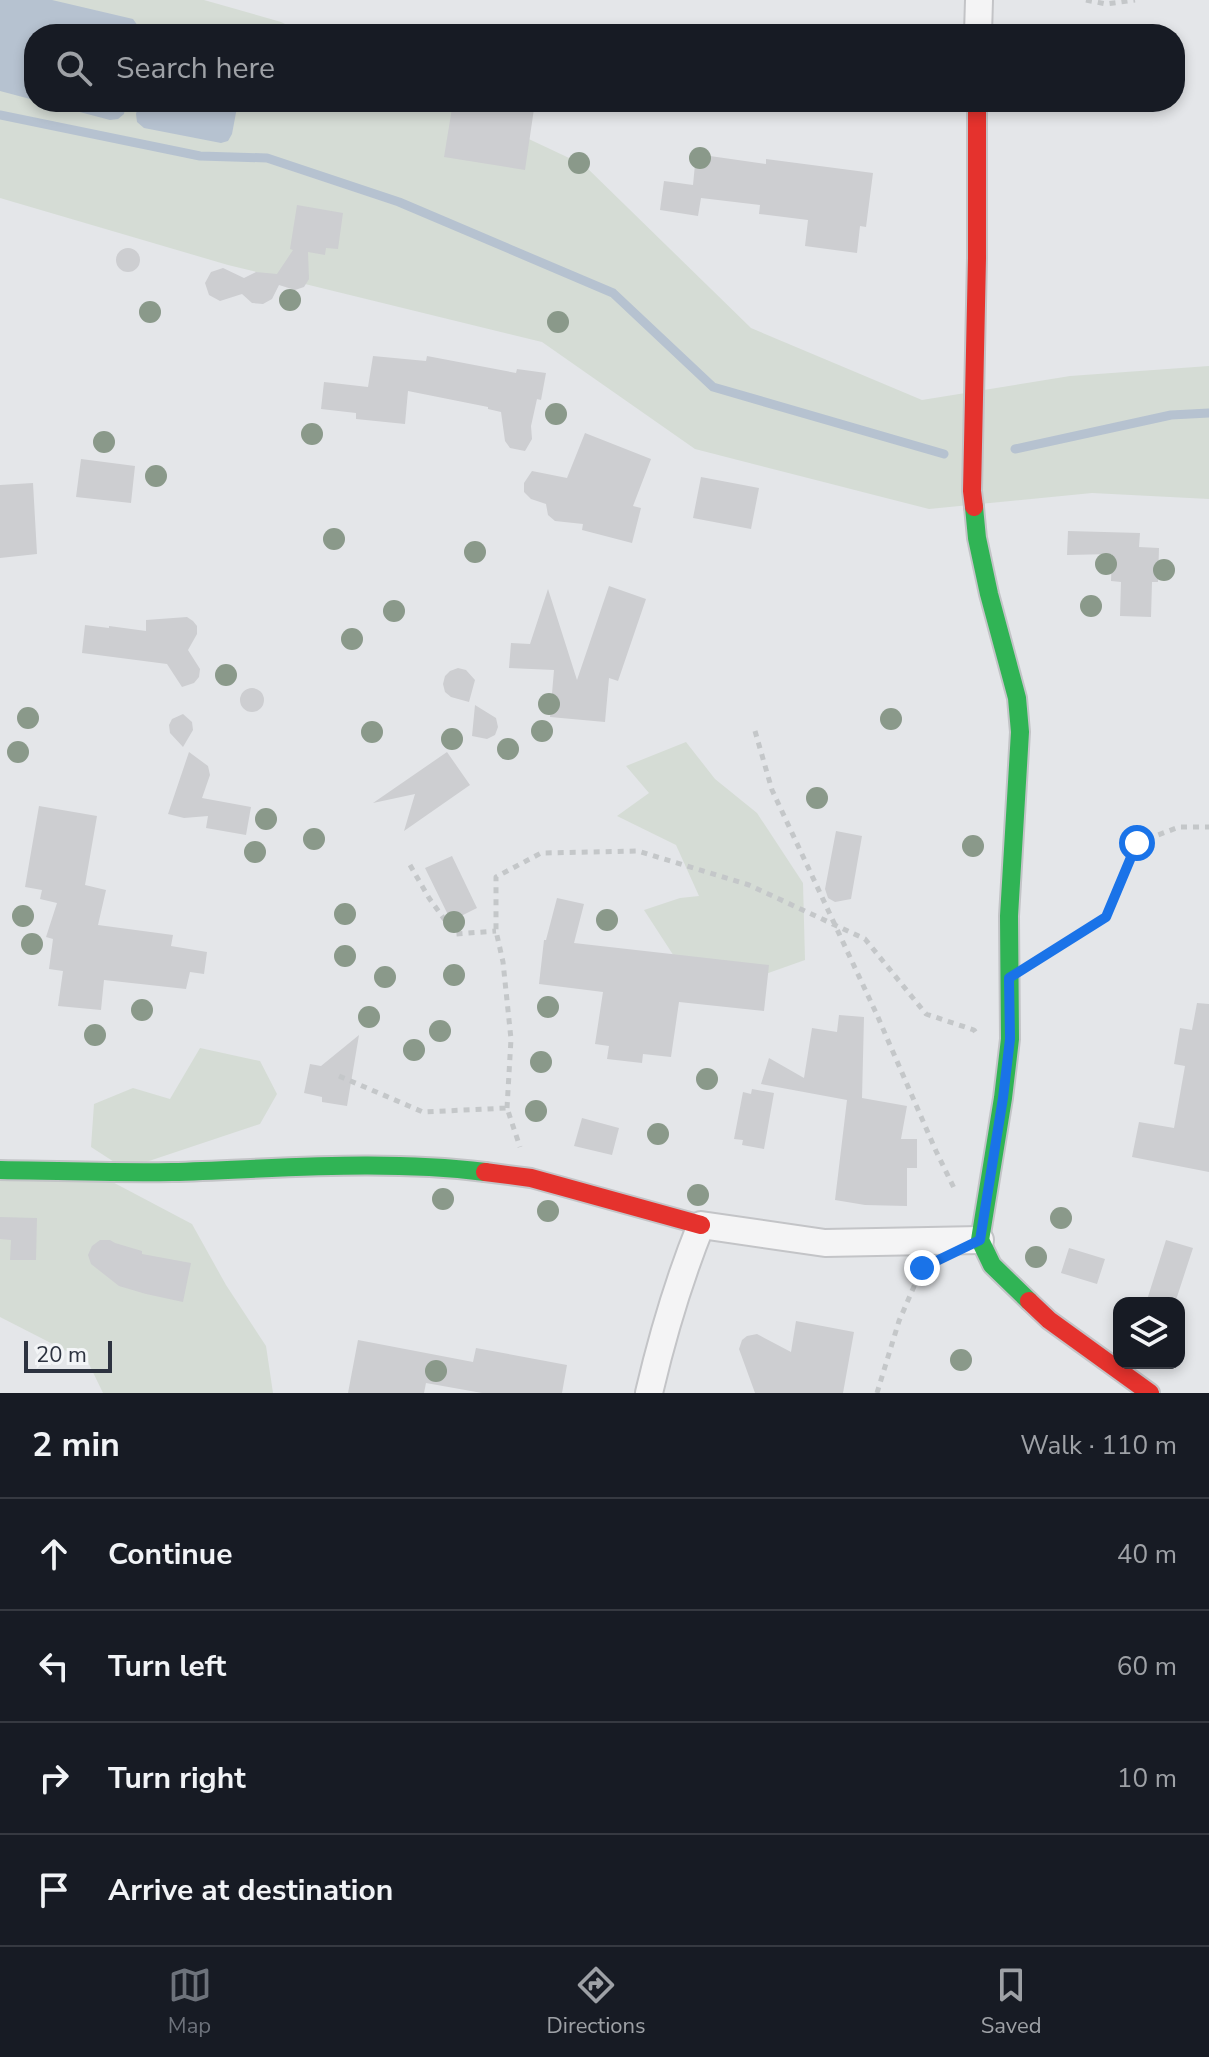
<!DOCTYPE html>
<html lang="en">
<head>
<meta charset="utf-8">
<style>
  body { margin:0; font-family:"Nunito Sans",sans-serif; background:#20242c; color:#f1f3f6 }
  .controls { position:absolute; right:24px; bottom:24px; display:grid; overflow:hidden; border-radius:16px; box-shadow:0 4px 12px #0003 }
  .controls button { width:72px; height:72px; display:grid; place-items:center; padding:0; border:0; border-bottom:2px solid #363941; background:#171b24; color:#f1f3f6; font:40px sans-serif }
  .scale { position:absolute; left:24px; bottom:20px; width:88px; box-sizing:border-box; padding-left:8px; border:4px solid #2d3340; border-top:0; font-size:22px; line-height:28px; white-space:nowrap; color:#2d3340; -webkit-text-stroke:6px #f3f5f7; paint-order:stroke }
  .stop { position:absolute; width:24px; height:24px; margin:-18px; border:6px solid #1a73e8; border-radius:50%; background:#fff }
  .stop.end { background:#1a73e8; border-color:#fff; box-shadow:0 2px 8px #0008 }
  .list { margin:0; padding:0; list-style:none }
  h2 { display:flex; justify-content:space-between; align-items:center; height:104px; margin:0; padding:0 32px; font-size:34px }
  h2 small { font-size:26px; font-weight:400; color:#9ea1a6 }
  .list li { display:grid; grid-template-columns:52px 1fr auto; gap:24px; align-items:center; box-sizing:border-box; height:112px; padding:0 32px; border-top:2px solid #363941 }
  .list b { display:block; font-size:30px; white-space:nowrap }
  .list em { font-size:26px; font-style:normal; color:#9ea1a6 }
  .icon { flex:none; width:44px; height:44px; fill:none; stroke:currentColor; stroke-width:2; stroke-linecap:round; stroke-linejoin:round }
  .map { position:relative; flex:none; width:1209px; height:1393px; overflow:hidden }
  .search { position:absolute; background:#171b24; box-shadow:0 4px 12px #0003; left:24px; right:24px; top:24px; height:88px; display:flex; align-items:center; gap:20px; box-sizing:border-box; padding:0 28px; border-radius:32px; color:#9ea1a6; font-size:30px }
  .sheet { height:552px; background:#171b24 }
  nav { display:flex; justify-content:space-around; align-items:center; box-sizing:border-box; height:112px; border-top:2px solid #363941; background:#171b24; font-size:22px; color:#9ea1a6 }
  nav a { display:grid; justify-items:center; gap:4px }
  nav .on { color:#6d727b }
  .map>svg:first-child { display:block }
</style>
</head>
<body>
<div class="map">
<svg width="1209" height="1393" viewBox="0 0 1209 1393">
  <rect width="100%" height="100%" fill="#e4e6e9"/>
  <!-- green -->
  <path fill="#d5dcd5" d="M0 0H204L281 22 306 34H34V102H450L584 165 751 328 922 400 1070 376 1209 366V499L1092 493 929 509 695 449 542 342 228 265 0 198Z
    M686 742 715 779 757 813 803 883 805 960 760 976 681 967 644 910 680 898 699 896 676 845 617 816 649 793 626 766Z
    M200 1048 260 1061 277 1094 260 1124 125 1169 91 1147 94 1104 133 1088 170 1099Z
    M103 1177 192 1224 226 1285 266 1346 273 1393H103L88 1362 0 1317V1179Z"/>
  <!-- water -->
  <path fill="#b6c2d0" d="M0 0H52L133 19 138 26 139 34H34V100L0 91Z
    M42 102H126L124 114 118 119 110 120Z
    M139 102H238L232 134 228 141 221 143 144 128 137 122 136 114Z"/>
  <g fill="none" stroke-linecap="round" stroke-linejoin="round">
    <!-- stream -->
    <path stroke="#b6c2d0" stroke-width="9" d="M0 115 200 156 267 158 399 202 613 293 713 387 944 454
      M1015 449 1171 415 1209 413"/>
  </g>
  <!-- building -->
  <path fill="#cdced1" d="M453 102H535L525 170 444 157Z
    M696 154 766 164V159L873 173 866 227 860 226 857 253 805 246 808 220 759 214 760 205 701 198 698 216 660 210 664 181 693 185Z
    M297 205 343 213 338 249 326 248 325 255 308 252 309 279 304 287 295 290 279 285 272 299 263 304 252 303 242 294 220 301 209 295 205 283 211 272 223 268 244 278 256 272 277 274 293 250 290 249Z
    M116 260a12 12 0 1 1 24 0a12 12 0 1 1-24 0Z
    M373 356 426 361 427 356 516 373 517 369 546 373 541 400 537 399 531 426 532 439 525 451 510 448 505 441 501 412 488 409V407L408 391 405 424 356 419V413L321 409 324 382 368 387Z
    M585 433 651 459 633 506 641 508 632 543 582 530 583 524 555 521 548 515 546 504 531 499 524 492V483L532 471 567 478Z
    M81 459 135 466 131 503 76 497Z
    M701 477 759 488 751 529 693 518Z
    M33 483 37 554 0 558V485Z
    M1068 531 1140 533 1139 547 1159 548 1158 582H1152L1151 617 1120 616 1121 582 1111 581 1112 554 1067 555Z
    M609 586 646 599 618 681 609 678 605 722 550 717 554 670 509 668 511 643 530 644 548 589 577 680Z
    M187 617 193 621 197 626V634L188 650 200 669 199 677 194 683 182 687 167 664 82 653 85 625 109 628V626L146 631V620Z
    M458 668 466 670 475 680 469 702 451 697 445 692 443 684 445 676 450 671Z
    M240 700a12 12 0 1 1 24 0a12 12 0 1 1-24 0Z
    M475 705 496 718 498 727 495 735 487 739 472 736Z
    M183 714 192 722 193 730 183 747 170 733 169 725 172 719Z
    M189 752 208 766 210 775 202 798 251 807 246 835 206 828 208 816 184 818 168 814Z
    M447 752 470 785 404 831 415 794 373 803Z
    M39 806 97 816 85 885 106 890 98 925 173 935 171 946 207 952 204 974 190 972 186 989 104 980 101 1010 58 1006 63 971 49 969 53 939 46 937 57 903 40 899 42 890 25 887Z
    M836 831 862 836 851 899 835 902 828 898 825 889Z
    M452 856 477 908 451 921 425 868Z
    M557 898 584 904 574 943 769 965 764 1011 679 1002 671 1057 643 1054 642 1063 607 1059 609 1046 595 1044 603 992 539 984 544 940H546Z
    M1197 1003 1209 1004V1172L1132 1157 1139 1122 1174 1128 1185 1066 1174 1064 1180 1028 1192 1030Z
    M839 1015 864 1017 862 1098 907 1106 901 1139H917V1168H907V1206L865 1205 835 1200 847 1100 761 1084 769 1058 804 1078 812 1028 837 1032Z
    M359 1035 347 1106 322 1102V1097L304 1093 310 1064 321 1066Z
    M752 1089 774 1093 764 1149 742 1145 743 1140 734 1139 743 1092 751 1094Z
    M582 1118 619 1128 612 1155 574 1146Z
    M0 1217 37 1218 36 1260H10L11 1240 0 1239Z
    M100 1240H110L115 1243 142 1251V1254L191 1263 183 1302 146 1294 119 1286 91 1264 88 1255 92 1246Z
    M1166 1240 1193 1248 1175 1303H1146Z
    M1069 1248 1105 1259 1097 1284 1061 1273Z
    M796 1321 854 1332 843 1393H755L739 1349 742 1340 747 1336 757 1334 791 1352Z
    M358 1340 473 1362 476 1348 567 1365 562 1393H482L426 1383 424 1393H348Z"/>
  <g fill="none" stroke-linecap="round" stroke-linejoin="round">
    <defs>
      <path id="street" d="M978 34 979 0
        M649 1393C663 1333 678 1282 701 1225L825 1243 980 1240"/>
      <path id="fast" d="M974 507 977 538 989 594 1017 698 1020 732 1009 916 1010 1039 1003 1098 980 1240 992 1265 1029 1301
        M0 1170C57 1171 115 1173 172 1172 276 1169 381 1159 485 1172"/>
      <path id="jam" d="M974 507 972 491 977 258V102
        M485 1172 531 1178 701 1225
        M1029 1301 1049 1320 1150 1393"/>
    </defs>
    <!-- street casing -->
    <use href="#street" stroke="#c3c4c7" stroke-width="30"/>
    <!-- fast casing -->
    <use href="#fast" stroke="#c3c4c7" stroke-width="22"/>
    <!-- jam casing -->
    <use href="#jam" stroke="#c3c4c7" stroke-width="22"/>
    <!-- path -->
    <path stroke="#c4c7c9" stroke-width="5" stroke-dasharray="6 6" stroke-linecap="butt" d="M1086 0 1106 4 1135 0
      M755 731 772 790 877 1015 936 1151 954 1188
      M410 865 429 898 455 934 496 931
      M1041 958 1106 917 1137 843 1179 827H1209
      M339 1076 423 1112 507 1108 520 1147
      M507 1108 511 1039 503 962 496 931V877L541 853 638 851 749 885 865 939 926 1014 974 1030 976 1033
      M877 1393 899 1321 922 1268"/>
    <!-- street -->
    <use href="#street" stroke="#f4f4f5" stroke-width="26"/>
    <!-- fast -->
    <use href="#fast" stroke="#30b455" stroke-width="18"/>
    <!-- jam -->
    <use href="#jam" stroke="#e5322d" stroke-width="18"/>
  </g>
  <!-- trees -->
  <g fill="#8a998a">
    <circle cx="700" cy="158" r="11"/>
    <circle cx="579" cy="163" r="11"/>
    <circle cx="290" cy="300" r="11"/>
    <circle cx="150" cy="312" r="11"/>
    <circle cx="558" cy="322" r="11"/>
    <circle cx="556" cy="414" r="11"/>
    <circle cx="312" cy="434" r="11"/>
    <circle cx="104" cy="442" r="11"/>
    <circle cx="156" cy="476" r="11"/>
    <circle cx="334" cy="539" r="11"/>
    <circle cx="475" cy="552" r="11"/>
    <circle cx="1106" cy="564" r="11"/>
    <circle cx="1164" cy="570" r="11"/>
    <circle cx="1091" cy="606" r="11"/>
    <circle cx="394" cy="611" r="11"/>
    <circle cx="352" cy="639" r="11"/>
    <circle cx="226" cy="675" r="11"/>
    <circle cx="549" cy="704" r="11"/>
    <circle cx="28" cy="718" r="11"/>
    <circle cx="891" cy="719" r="11"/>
    <circle cx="542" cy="731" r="11"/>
    <circle cx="372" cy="732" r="11"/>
    <circle cx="452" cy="739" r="11"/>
    <circle cx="508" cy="749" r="11"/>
    <circle cx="18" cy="752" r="11"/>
    <circle cx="817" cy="798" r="11"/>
    <circle cx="266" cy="819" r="11"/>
    <circle cx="314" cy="839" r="11"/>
    <circle cx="973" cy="846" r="11"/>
    <circle cx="255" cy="852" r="11"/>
    <circle cx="345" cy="914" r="11"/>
    <circle cx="23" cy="916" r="11"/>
    <circle cx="607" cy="920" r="11"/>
    <circle cx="454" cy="922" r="11"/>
    <circle cx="32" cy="944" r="11"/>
    <circle cx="345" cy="956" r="11"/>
    <circle cx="454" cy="975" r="11"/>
    <circle cx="385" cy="977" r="11"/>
    <circle cx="548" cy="1007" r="11"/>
    <circle cx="142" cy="1010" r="11"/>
    <circle cx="369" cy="1017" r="11"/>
    <circle cx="440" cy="1031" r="11"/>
    <circle cx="95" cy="1035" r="11"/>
    <circle cx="414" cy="1050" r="11"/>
    <circle cx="541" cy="1062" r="11"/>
    <circle cx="707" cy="1079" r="11"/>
    <circle cx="536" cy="1111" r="11"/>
    <circle cx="658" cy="1134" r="11"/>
    <circle cx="698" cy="1195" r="11"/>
    <circle cx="443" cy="1199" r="11"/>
    <circle cx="548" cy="1211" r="11"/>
    <circle cx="1061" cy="1218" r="11"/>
    <circle cx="1036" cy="1257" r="11"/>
    <circle cx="961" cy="1360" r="11"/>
    <circle cx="436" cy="1371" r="11"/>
  </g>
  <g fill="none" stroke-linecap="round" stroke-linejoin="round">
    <!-- route -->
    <path stroke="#1a73e8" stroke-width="10" d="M922 1268 980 1240 1003 1098 1010 1039 1009 978 1106 917 1137 843"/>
  </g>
</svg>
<div class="controls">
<button><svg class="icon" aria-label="layers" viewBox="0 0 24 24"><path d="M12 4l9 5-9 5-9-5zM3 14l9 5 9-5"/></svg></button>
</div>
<div class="scale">20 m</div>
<div class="stop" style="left:1137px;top:843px"></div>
<div class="stop end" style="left:922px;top:1268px"></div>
<div class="search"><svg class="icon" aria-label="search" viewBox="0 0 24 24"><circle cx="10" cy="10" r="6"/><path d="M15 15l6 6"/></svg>Search here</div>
</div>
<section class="sheet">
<h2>2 min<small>Walk · 110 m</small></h2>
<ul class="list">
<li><svg class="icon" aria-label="ahead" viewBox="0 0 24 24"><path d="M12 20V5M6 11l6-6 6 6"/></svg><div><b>Continue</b></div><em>40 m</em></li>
<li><svg class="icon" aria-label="left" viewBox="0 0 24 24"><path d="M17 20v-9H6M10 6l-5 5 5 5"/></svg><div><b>Turn left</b></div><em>60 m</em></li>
<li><svg class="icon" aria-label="right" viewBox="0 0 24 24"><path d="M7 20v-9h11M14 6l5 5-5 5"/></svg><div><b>Turn right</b></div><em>10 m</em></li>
<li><svg class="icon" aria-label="arrive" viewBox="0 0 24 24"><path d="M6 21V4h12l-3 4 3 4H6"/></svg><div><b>Arrive at destination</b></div></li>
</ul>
</section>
<nav>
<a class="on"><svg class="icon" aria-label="map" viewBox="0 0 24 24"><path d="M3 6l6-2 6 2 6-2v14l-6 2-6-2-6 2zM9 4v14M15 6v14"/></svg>Map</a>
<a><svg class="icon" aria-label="directions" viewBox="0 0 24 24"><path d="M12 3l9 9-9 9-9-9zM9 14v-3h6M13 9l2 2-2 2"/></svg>Directions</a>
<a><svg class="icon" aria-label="saved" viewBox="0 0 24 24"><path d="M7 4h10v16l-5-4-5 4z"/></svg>Saved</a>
</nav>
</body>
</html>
